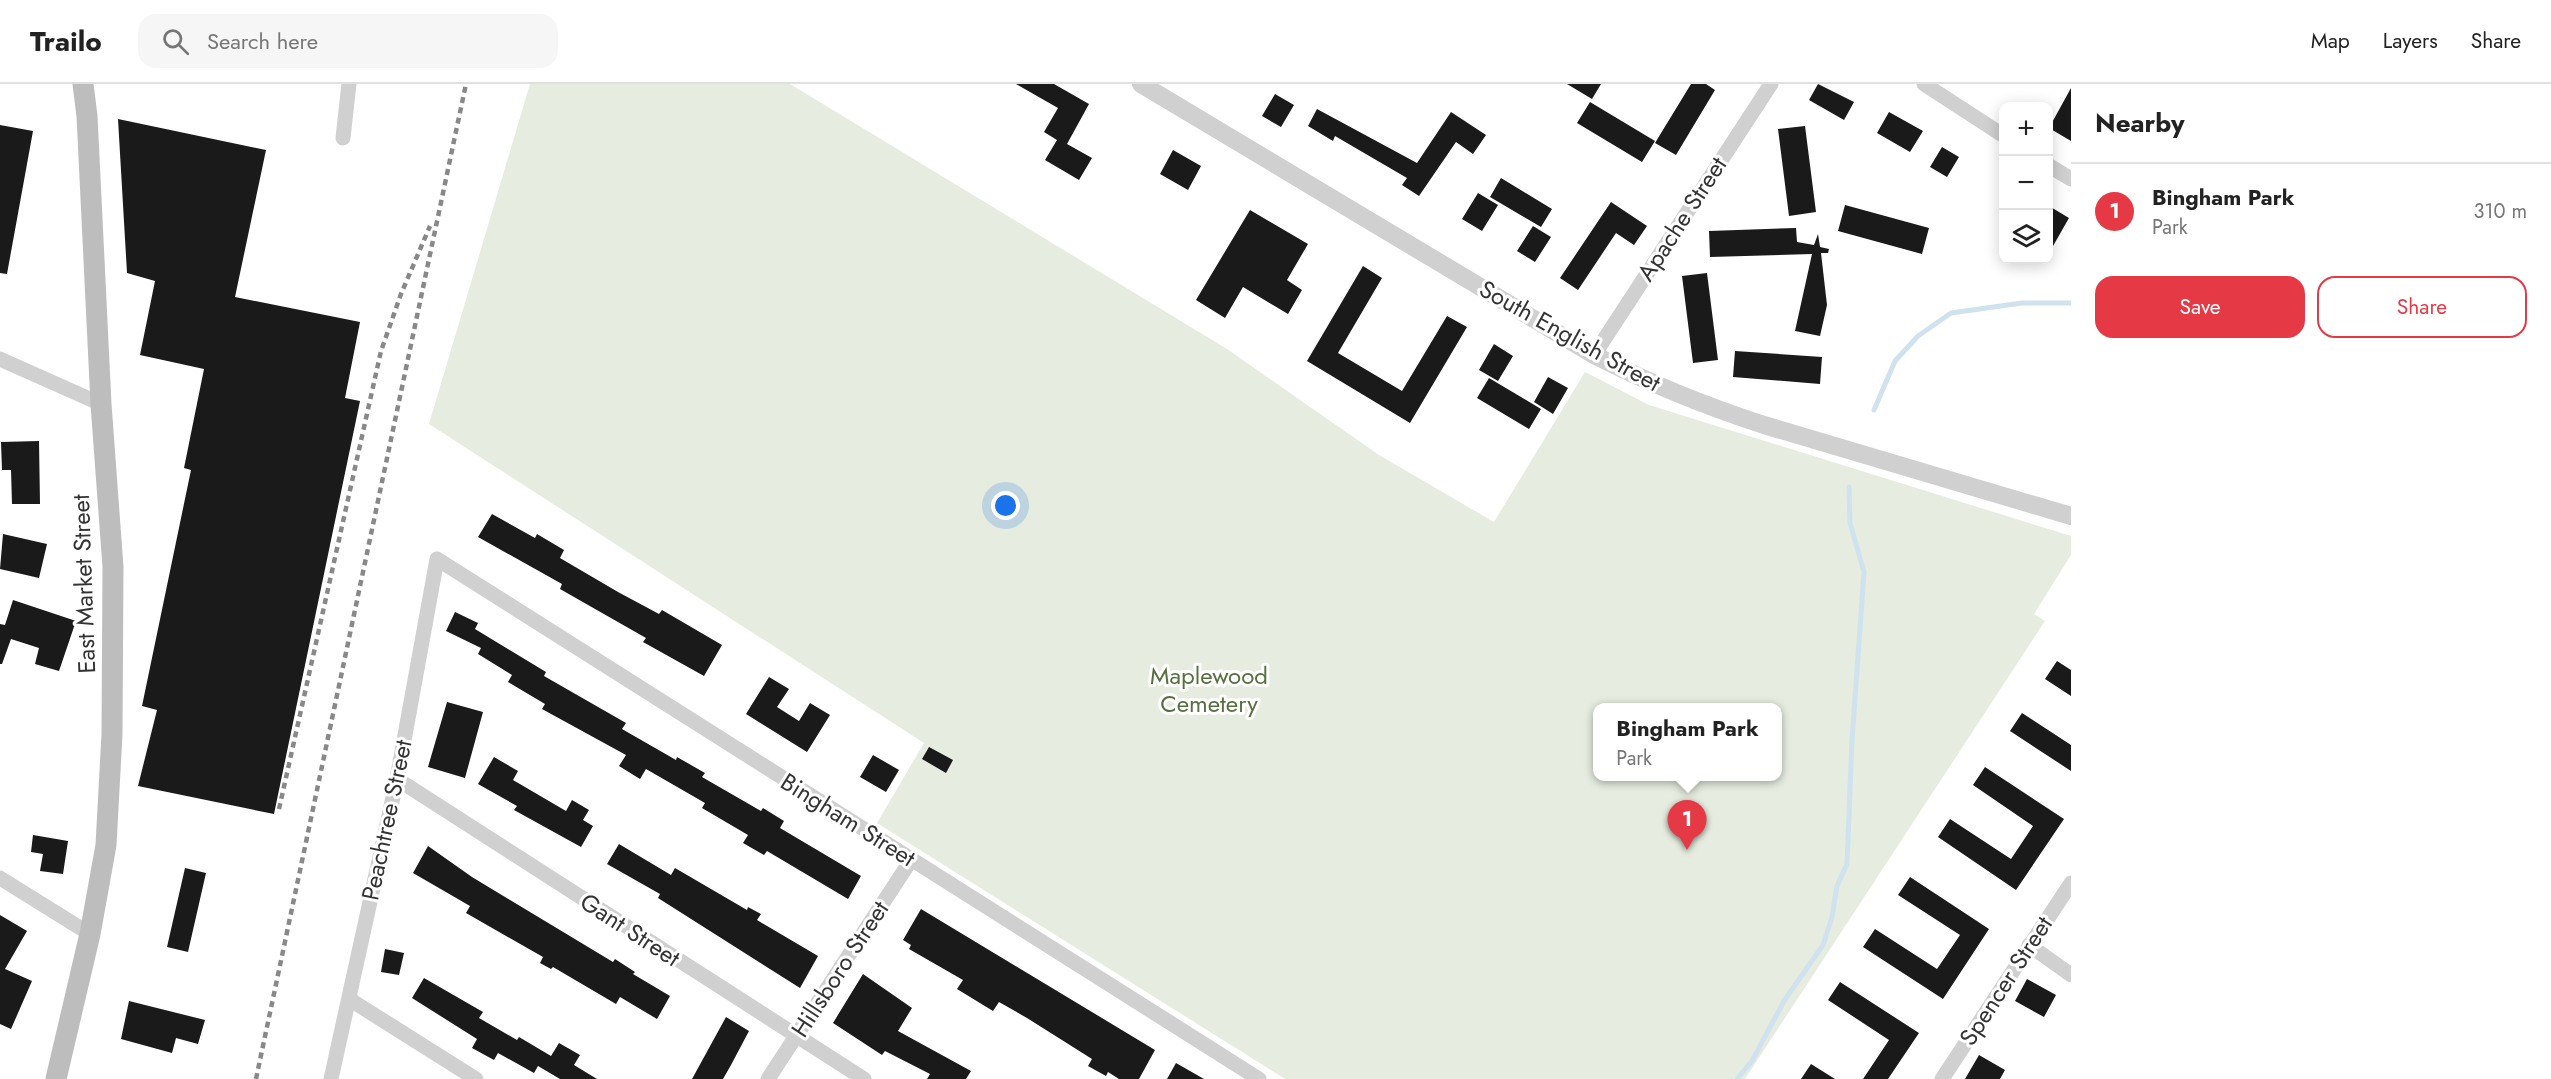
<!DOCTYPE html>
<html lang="en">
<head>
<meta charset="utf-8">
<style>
  body { margin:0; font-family:Jost,sans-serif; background:#f6f6f6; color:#222 }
  .controls { position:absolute; right:18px; top:18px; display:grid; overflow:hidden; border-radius:12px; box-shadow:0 3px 15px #0003 }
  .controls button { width:54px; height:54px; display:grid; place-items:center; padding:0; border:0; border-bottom:2px solid #e0e0e0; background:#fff; color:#222; font:30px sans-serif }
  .you { position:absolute; left:1006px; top:422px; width:21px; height:21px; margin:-15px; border:4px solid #fff; border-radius:50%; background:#1a73e8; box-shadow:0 0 0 9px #1a73e833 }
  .badge { display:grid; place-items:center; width:39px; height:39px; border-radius:50%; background:#e63946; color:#fff; font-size:20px; font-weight:700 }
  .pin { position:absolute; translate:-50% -50px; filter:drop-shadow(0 2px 3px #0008) }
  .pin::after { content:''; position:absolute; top:32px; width:21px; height:18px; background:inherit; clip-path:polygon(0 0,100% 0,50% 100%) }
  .popup { position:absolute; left:1593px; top:619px; width:189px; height:78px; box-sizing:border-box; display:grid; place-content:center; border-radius:12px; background:#fff; filter:drop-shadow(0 2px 4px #0005); font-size:20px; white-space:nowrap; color:#767676 }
  .popup b { font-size:22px; color:#222 }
  .popup::after { content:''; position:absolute; left:50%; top:100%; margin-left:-12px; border:12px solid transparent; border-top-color:#fff }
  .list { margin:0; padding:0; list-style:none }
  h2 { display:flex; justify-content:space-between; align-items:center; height:78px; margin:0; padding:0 24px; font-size:26px }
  h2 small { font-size:20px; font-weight:400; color:#767676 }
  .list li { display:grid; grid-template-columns:39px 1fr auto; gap:18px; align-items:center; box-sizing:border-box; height:96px; padding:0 24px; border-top:2px solid #e0e0e0 }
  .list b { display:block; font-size:22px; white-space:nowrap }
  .list p { margin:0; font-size:20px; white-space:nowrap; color:#767676 }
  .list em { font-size:20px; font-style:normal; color:#767676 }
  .actions { display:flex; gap:12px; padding:18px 24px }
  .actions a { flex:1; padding:14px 0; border:2px solid #e63946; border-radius:18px; text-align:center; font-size:21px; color:#e63946 }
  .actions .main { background:#e63946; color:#fff }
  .icon { flex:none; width:33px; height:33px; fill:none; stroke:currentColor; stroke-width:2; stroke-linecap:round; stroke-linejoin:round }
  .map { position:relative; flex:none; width:2071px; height:995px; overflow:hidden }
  header { display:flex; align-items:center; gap:36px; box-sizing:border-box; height:84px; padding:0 30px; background:#fff; border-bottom:2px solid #e0e0e0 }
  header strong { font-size:28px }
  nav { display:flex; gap:33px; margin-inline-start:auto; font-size:21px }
  .search { width:420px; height:54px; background:#f6f6f6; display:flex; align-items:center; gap:15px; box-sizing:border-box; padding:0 21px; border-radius:18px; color:#767676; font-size:22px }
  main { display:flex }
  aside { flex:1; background:#fff }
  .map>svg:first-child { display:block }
</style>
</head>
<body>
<header>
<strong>Trailo</strong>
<div class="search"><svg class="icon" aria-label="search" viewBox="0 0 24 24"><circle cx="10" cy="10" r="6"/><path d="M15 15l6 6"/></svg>Search here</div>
<nav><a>Map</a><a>Layers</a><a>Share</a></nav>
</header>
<main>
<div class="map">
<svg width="2071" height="995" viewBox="0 0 2071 995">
  <rect width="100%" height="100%" fill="#fff"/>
  <!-- green -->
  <path fill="#e6ecdf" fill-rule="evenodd" d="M530 0H790L1227 265 1379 371 1494 438 1585 288 1649 321 2071 452V471L2034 530 2045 537 1745 995H1285L877 739 924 659 429 340ZM1597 624H1777V692H1597Z"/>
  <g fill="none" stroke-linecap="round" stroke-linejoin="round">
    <!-- stream -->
    <path stroke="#cfe2ee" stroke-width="5" d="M1874 326 1895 277 1918 252 1951 229 2022 219H2071
      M1737 995 1752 977 1784 917 1823 861 1832 833 1837 802 1847 780 1852 656 1864 488 1850 439 1849 403"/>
  </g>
  <!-- building -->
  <path fill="#1a1a1a" d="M1016 0H1054L1089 20 1067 60 1092 74 1079 96 1045 76 1057 56 1044 48 1058 24Z
    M1567 0H1601L1592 15Z
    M1691 0H1706L1715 6 1676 71 1655 59Z
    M1818 0 1854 18 1844 36 1809 16Z
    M2071 4V57L2049 44Z
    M1275 10 1294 21 1281 43 1262 32Z
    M1590 18 1655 57 1642 78 1577 39Z
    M1317 25 1417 79 1451 28 1486 51 1473 70 1456 58 1419 112 1402 101 1407 94 1335 52 1333 57 1308 42Z
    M1889 28 1923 47 1910 68 1877 49Z
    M118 35 266 66 235 213 360 238 345 314 360 317 274 730 138 702 157 626 142 622 191 386 184 384 204 285 140 271 155 197 127 189Z
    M0 41 33 47 7 190 0 189Z
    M1805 42 1816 128 1789 132 1778 45Z
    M1942 63 1959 73 1947 93 1930 83Z
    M1173 66 1201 82 1188 106 1160 90Z
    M1501 94 1552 125 1541 143 1490 113Z
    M1478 109 1498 121 1482 147 1462 135Z
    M1611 118 1647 142 1634 161 1616 149 1578 206 1560 194Z
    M1845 121 1929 144 1922 170 1838 147Z
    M2049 122 2069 134 2049 169Z
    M1250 126 1308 160 1287 196 1302 206 1288 230 1243 203 1225 234 1196 216Z
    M1533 142 1551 153 1535 178 1517 167Z
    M1796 144 1797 158 1814 161 1818 150 1820 163 1829 165 1828 169H1821L1827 221 1820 252 1795 247 1812 170 1710 173 1709 147Z
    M1363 182 1382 194 1338 269 1402 307 1447 232 1467 243 1410 339 1307 277Z
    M1707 189 1718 276 1693 279 1682 192Z
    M1494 260 1513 272 1498 297 1479 286Z
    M1735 267 1822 273 1820 300 1733 293Z
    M1548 293 1568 304 1553 330 1534 318Z
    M1489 294 1541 325 1529 345 1477 314Z
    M39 357 40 420H12L11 386H2L1 358Z
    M492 430 535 454 537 450 564 466 560 474 618 508 659 530 662 526 722 561 704 592 643 558 646 554 560 505 562 500 478 453Z
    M3 450 47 460 39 494 0 485Z
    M13 516 76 537 59 587 35 580 39 564 11 555 2 580H0V540L5 541Z
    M455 528 478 539 475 545 546 588 544 592 626 639 622 645 676 676 677 673 705 689 702 693 761 727 763 724 784 737 780 744 861 792 848 815 767 767 764 771 743 759 748 751 702 724 705 719 646 685 640 695 619 682 626 671 542 625 545 620 508 598 512 591 478 570 481 564 446 547Z
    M2057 577 2071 586V612L2045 595Z
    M769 593 789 605 777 623 799 637 810 619 830 631 807 668 746 630Z
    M447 618 483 628 465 694 428 683Z
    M2022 629 2071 661V687L2010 647Z
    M929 663 953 676 946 689 922 675Z
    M873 671 899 686 886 708 860 693Z
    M494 673 518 687 513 696 566 727 572 716 589 726 583 736 593 742 581 763 514 726 517 722 478 700Z
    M1985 683 2064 735 2016 806 1938 753 1950 735 2011 775 2033 742 1973 701Z
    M33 751 68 757 63 790 40 787 43 770 31 768Z
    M619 760 671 791 675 784 747 826 748 823 761 830 757 836 818 872 800 904 658 814 660 810 607 780Z
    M428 762 472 793 613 878 615 875 635 888 633 890 670 912 657 935 620 913 616 920 553 883 551 885 540 879 543 873 466 829 470 822 413 789Z
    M185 784 206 789 188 868 167 863Z
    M1910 793 1989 845 1943 915 1863 863 1875 845 1937 885 1960 851 1898 811Z
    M921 825 1155 966 1139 995H1119L1108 988 1106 992 1088 982 1092 975 1027 934 999 918 993 927 957 905 963 896 909 865 911 861 903 856Z
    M0 831 27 847 5 885 32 897 11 945 0 940Z
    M385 865 404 869 399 891 381 888Z
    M863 890 912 924 898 947 971 987 966 995H927L930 990 885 967 882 971 833 939Z
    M424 894 483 928 479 934 517 956 519 953 551 972 559 959 580 971 574 981 597 995H560L538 982 534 989 498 969 494 976 472 964 477 955 412 914Z
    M2027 895 2056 911 2044 933 2015 917Z
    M1840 898 1919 949 1888 995H1863L1889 956 1828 916Z
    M129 917 205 936 198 960 176 954 172 969 121 955Z
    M726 933 749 947 731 981 723 995H692Z
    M1979 971 2005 986 2000 995H1965Z
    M1176 979 1204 995H1167Z
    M1811 980 1835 995H1801Z"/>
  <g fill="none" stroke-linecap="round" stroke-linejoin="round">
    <!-- minor -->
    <path stroke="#d0d0d0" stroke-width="15" d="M1924 0 2004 52
      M343 54 349 0
      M2048 81 2071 95
      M1594 271 1771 0
      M0 275 101 320
      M397 695 864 995
      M0 794 90 850
      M2029 861 2071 891
      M349 915 476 995
      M331 995 397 695 437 475 1259 995
      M768 995 911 776
      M1942 995 2071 799"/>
    <!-- tertiary -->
    <path stroke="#d0d0d0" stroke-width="18" d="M1141 0 1594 271C1649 299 1705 322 1764 341L2071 432"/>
    <!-- secondary -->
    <path stroke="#bdbdbd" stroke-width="21" d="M56 995 90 850 106 761 112 650 113 483 101 320 87 32 83 0"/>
    <!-- rail -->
    <path stroke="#888" stroke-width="4.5" stroke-dasharray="6 4.5" stroke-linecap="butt" d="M279 725 381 267 401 210 430 142
      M256 995 466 0"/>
  </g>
  <g text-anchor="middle" stroke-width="6" stroke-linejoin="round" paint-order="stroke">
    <!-- street labels -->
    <g font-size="24" fill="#333" stroke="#fff">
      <text transform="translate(1682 135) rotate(-57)" y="8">Apache Street</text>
      <text transform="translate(1570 252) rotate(29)" y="8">South English Street</text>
      <text transform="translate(84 500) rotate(-92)" y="8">East Market Street</text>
      <text transform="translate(387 736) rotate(-78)" y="8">Peachtree Street</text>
      <text transform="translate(848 736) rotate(32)" y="8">Bingham Street</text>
      <text transform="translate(630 846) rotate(33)" y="8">Gant Street</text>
      <text transform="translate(840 885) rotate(-57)" y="8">Hillsboro Street</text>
      <text transform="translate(2006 897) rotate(-57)" y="8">Spencer Street</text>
    </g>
    <!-- park labels -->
    <g font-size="24" fill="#56703f" stroke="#fff">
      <text x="1209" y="600">Maplewood<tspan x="1209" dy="28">Cemetery</tspan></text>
    </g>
  </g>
</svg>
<div class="controls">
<button>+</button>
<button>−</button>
<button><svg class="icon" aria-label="layers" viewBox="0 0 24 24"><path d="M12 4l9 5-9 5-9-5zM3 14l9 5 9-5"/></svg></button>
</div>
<div class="you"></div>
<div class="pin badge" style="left:1687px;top:766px">1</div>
<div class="popup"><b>Bingham Park</b>Park</div>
</div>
<aside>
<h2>Nearby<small></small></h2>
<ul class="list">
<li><span class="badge">1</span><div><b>Bingham Park</b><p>Park</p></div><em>310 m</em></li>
</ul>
<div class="actions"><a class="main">Save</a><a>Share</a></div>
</aside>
</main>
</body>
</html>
